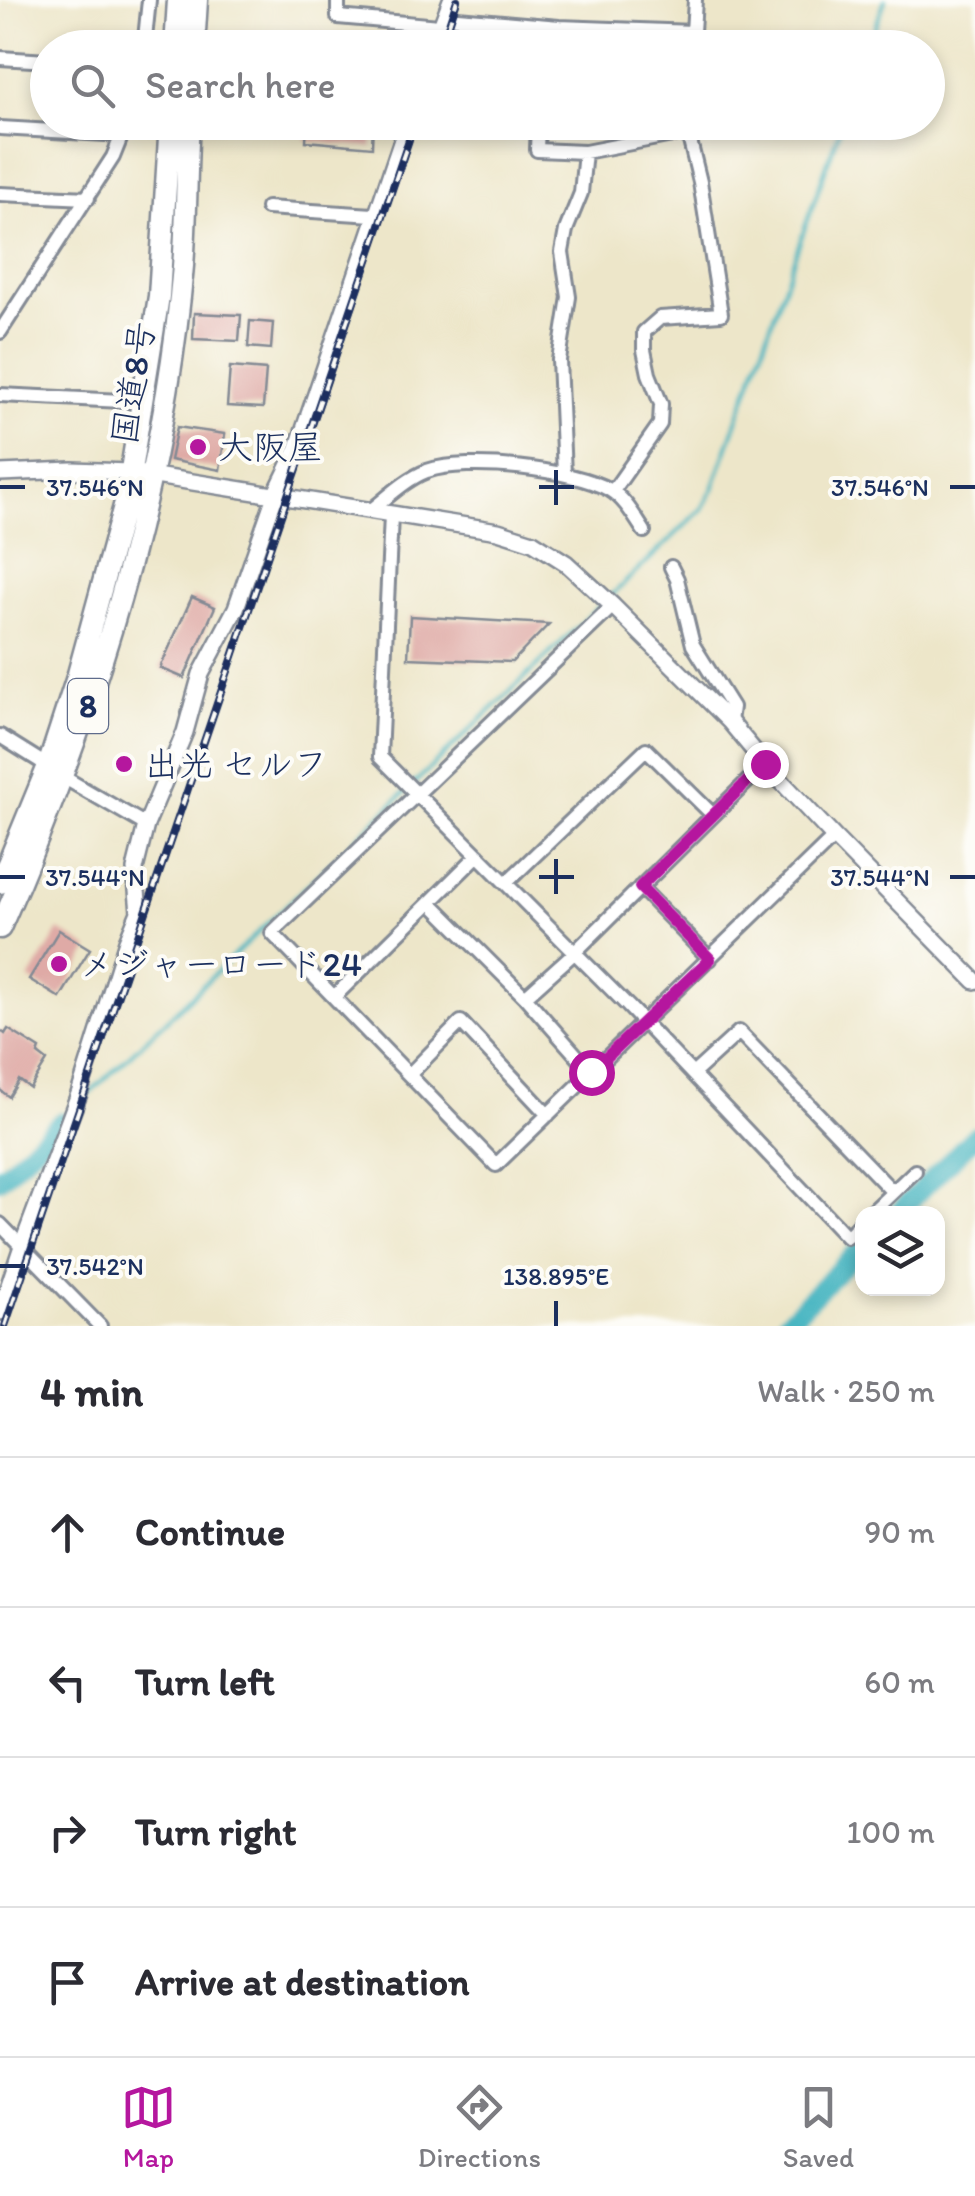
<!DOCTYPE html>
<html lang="en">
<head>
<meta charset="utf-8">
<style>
  body { margin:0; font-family:Itim,"Klee One",sans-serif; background:#f7f7f7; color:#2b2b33 }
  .controls { position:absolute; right:30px; bottom:30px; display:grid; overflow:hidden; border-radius:20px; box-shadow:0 5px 15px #0003 }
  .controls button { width:90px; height:90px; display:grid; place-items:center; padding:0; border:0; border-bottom:2px solid #e1e1e2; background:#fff; color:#2b2b33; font:50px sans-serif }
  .stop { position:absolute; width:30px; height:30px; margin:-22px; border:8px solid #b5179e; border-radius:50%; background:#fff }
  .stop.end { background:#b5179e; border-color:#fff; box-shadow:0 2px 10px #0008 }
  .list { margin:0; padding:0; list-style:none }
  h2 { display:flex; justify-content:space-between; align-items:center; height:130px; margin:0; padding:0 40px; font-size:42px }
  h2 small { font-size:32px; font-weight:400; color:#7c7c81 }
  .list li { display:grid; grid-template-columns:65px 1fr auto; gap:30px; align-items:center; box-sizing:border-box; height:150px; padding:0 40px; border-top:2px solid #e1e1e2 }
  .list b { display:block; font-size:38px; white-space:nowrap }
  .list em { font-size:32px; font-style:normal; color:#7c7c81 }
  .icon { flex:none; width:55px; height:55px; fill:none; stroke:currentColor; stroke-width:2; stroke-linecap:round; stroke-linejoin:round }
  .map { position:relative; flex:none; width:975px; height:1326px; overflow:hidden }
  .search { position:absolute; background:#fff; box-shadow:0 5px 15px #0003; left:30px; right:30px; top:30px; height:110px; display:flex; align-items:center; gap:25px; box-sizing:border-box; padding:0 35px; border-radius:55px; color:#7c7c81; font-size:38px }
  .sheet { height:730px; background:#fff }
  nav { display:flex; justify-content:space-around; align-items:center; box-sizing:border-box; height:140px; border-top:2px solid #e1e1e2; background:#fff; font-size:28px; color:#7c7c81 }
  nav a { display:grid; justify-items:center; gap:5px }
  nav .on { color:#b5179e }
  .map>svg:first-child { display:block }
</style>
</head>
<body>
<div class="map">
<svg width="975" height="1326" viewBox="0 0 975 1326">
  <rect width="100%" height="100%" fill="#fdfcf7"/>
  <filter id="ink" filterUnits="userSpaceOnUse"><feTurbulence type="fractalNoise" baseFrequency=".01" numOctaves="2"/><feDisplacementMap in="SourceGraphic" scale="20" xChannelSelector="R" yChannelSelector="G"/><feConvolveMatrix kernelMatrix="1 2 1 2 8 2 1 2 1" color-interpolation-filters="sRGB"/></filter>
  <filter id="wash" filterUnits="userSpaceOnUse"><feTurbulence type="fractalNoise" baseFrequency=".0048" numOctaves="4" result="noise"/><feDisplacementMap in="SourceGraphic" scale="40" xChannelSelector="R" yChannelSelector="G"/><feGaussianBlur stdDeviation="2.25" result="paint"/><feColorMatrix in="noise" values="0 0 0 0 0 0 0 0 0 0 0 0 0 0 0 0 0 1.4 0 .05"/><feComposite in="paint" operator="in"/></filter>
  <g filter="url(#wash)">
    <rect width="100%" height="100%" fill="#ede6c9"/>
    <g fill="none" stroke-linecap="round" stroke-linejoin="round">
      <!-- stream -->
      <path stroke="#47b5c1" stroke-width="4" d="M868 48 885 0
        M611 596 702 509 713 489 842 122
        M87 1096 604 602"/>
      <!-- river -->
      <path stroke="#47b5c1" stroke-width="20" d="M0 1179 61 1122
        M897 1214 975 1136
        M783 1326 862 1247"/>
    </g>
    <g id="blocks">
      <!-- building -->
      <path fill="#dfaaa6" d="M307 122H373L372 147 306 141Z
        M194 313 241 315 239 341 193 339Z
        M250 321 273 323 271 349 248 347Z
        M230 367 266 370 263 408 227 406Z
        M177 427 225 434 220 470 170 460Z
        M192 597 215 607 184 678 160 668Z
        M410 616 549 624 512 662 408 658Z
        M59 930 90 949 60 998 29 979Z
        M8 1029 40 1049 38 1054 47 1061 30 1088 19 1080 9 1097 0 1090V1030L5 1034Z"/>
    </g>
  </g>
  <g filter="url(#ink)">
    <use href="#blocks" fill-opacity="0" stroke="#848a94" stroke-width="2.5"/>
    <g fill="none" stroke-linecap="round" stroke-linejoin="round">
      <defs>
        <path id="minor" d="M338 0V17L439 26
          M446 17 559 27 693 32
          M144 48 149 0
          M554 48 559 27
          M692 48 695 0
          M0 58 48 61
          M538 122 537 150 585 152 688 132
          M0 128 123 135
          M0 194 88 198
          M267 208 373 215
          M0 332 113 157 127 122
          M0 395 143 402
          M564 474 559 360 569 297 562 252 566 230 581 193 585 152
          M613 491 660 424 661 404 649 374 644 350V332L660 318 721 314 700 182 689 137 688 122
          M370 511C388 497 406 479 427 471 467 457 573 469 610 490 625 499 634 516 644 531
          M391 515 380 757 628 1006 847 1237 862 1221
          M671 567 677 579 693 645 732 707 730 722
          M613 606 272 933 496 1165 834 837
          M0 736 48 766
          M63 777 146 825
          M506 883 646 749 713 815
          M640 887 710 959
          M430 902 525 997 591 1072
          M334 997 478 855
          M525 997 575 952 765 764
          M693 1074 739 1032 892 1191
          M409 1075 461 1022 548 1115
          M870 1214 915 1171
          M0 1224 100 1326"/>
        <path id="tertiary" d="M433 48 451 0
          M0 473 72 470 130 472 498 531 533 542 566 563 613 606 730 722 765 764 834 837 975 981
          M0 1312 22 1246 79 1094 127 941 139 912 135 869 146 825 185 732 201 674 236 608 276 493 297 450 408 122"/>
        <path id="trunk" d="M175 48 178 0
          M194 48 197 0
          M0 883 48 766 78 674 127 495 159 296 170 122
          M0 928C93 718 163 496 183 266 187 219 186 170 189 122"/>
      </defs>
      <!-- minor casing -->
      <use href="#minor" stroke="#848a94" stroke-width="18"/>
      <!-- tertiary casing -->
      <use href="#tertiary" stroke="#848a94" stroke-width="20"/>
      <!-- trunk casing -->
      <use href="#trunk" stroke="#848a94" stroke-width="25"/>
      <!-- minor -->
      <use href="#minor" stroke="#fff" stroke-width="12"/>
      <!-- tertiary -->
      <use href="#tertiary" stroke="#fff" stroke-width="15"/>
      <!-- trunk -->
      <use href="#trunk" stroke="#fff" stroke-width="20"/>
      <defs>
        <path id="rail" d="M441 48 457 0
          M5 1326 415 122"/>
      </defs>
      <!-- rail casing -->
      <use href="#rail" stroke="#1b2f5e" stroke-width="8"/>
      <!-- rail -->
      <use href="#rail" stroke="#fdfcf7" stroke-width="4" stroke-dasharray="11" stroke-linecap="butt"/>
    </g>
  </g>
  <g fill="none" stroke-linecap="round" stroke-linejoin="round" filter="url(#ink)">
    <!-- route -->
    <path stroke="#b5179e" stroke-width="12" d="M591 1072 710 959 640 887 765 764"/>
  </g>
  <!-- ticks -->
  <path fill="none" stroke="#1b2f5e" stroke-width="4" d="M556 470V505M0 487H25M539 487H574M950 487H975M556 859V894M0 877H25M539 877H574M950 877H975M0 1266H25M556 1301V1326"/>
  <!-- markers -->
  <g fill="#b5179e" stroke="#fdfcf7" stroke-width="4">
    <circle cx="198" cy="447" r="10"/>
    <circle cx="124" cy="764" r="10"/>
    <circle cx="59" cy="964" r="10"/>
  </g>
  <g text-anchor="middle" stroke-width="8" stroke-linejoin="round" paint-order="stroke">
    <!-- shield labels -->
    <rect fill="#fdfcf7" stroke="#5f6c8c" stroke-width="2.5" x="68" y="679" width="40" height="54" rx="8"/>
    <g font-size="32" font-weight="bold" fill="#1b2f5e">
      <text x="88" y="717">8</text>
    </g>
    <!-- street labels -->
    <g font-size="35" fill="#1b2f5e" stroke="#fdfcf7">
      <text transform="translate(133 383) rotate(-81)" y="12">国道8号</text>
    </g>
    <!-- poi labels -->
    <g font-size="35" fill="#1b2f5e" stroke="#fdfcf7" text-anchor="start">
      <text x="218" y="459">大阪屋</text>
      <text x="144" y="776">出光 セルフ</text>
      <text x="79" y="976">メジャーロード24</text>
    </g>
  </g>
  <g font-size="25" text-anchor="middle" fill="#1b2f5e" stroke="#fdfcf7" stroke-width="8" stroke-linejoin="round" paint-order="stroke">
    <text x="95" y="496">37.546°N</text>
    <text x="880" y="496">37.546°N</text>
    <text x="95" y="886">37.544°N</text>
    <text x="880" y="886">37.544°N</text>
    <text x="95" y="1275">37.542°N</text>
    <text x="556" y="1285">138.895°E</text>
  </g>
</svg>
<div class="controls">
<button><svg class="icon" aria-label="layers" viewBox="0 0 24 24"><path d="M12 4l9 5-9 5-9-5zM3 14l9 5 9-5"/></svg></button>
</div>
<div class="stop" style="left:591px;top:1072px"></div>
<div class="stop end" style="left:765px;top:764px"></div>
<div class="search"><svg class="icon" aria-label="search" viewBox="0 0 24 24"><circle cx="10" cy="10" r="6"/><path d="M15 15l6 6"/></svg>Search here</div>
</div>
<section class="sheet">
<h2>4 min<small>Walk · 250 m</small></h2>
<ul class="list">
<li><svg class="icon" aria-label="ahead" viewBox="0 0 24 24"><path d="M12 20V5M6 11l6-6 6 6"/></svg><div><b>Continue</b></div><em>90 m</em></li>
<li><svg class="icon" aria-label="left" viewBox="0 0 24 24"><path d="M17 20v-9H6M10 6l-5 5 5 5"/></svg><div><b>Turn left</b></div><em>60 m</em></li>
<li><svg class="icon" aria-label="right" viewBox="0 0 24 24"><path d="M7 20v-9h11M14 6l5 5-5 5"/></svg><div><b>Turn right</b></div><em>100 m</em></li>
<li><svg class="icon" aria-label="arrive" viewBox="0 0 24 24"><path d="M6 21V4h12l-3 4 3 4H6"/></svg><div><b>Arrive at destination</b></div></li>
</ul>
</section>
<nav>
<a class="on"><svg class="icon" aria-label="map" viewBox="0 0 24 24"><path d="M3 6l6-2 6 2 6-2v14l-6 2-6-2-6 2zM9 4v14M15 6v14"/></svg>Map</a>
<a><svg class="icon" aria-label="directions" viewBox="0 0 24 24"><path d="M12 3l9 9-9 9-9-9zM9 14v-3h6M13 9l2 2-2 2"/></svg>Directions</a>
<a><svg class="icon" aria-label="saved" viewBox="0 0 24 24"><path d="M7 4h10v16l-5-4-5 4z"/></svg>Saved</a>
</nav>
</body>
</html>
